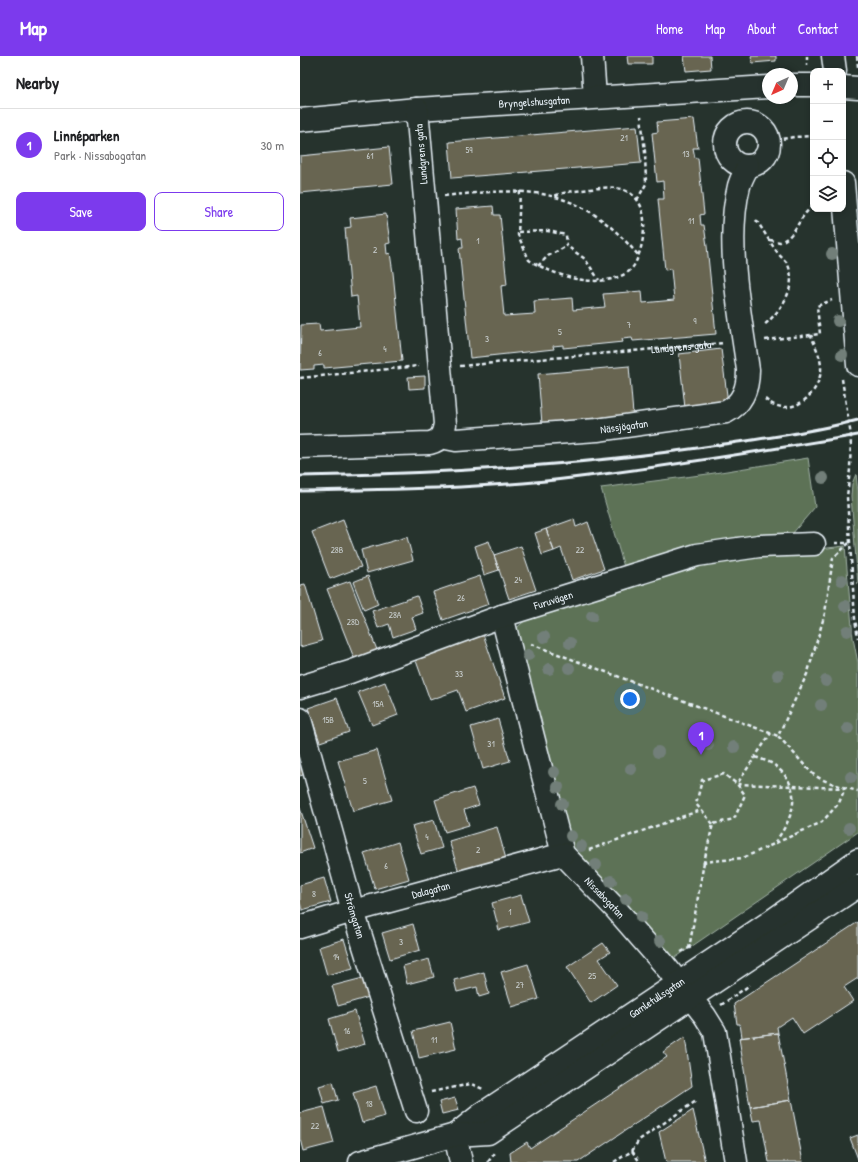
<!DOCTYPE html>
<html lang="en">
<head>
<meta charset="utf-8">
<style>
  body { margin:0; font-family:"Patrick Hand",sans-serif; background:#f6f6f6; color:#202124 }
  .controls { position:absolute; right:12px; top:12px; display:grid; overflow:hidden; border-radius:8px; box-shadow:0 2px 6px #0003 }
  .controls button { width:36px; height:36px; display:grid; place-items:center; padding:0; border:0; border-bottom:1px solid #e0e0e0; background:#fff; color:#202124; font:20px sans-serif }
  .compass { position:absolute; left:462px; top:12px; width:36px; height:36px; border-radius:50%; background:#fff; box-shadow:0 2px 6px #0003; rotate:224deg }
  .you { position:absolute; left:330px; top:643px; width:14px; height:14px; margin:-10px; border:3px solid #fff; border-radius:50%; background:#1a73e8; box-shadow:0 0 0 6px #1a73e833 }
  .badge { display:grid; place-items:center; width:26px; height:26px; border-radius:50%; background:#7c3aed; color:#fff; font-size:13px; font-weight:700 }
  .pin { position:absolute; translate:-50% -33px; filter:drop-shadow(0 1px 2px #0008) }
  .pin::after { content:''; position:absolute; top:21px; width:14px; height:12px; background:inherit; clip-path:polygon(0 0,100% 0,50% 100%) }
  .list { margin:0; padding:0; list-style:none }
  h2 { display:flex; justify-content:space-between; align-items:center; height:52px; margin:0; padding:0 16px; font-size:17px }
  h2 small { font-size:13px; font-weight:400; color:#757577 }
  .list li { display:grid; grid-template-columns:26px 1fr auto; gap:12px; align-items:center; box-sizing:border-box; height:72px; padding:0 16px; border-top:1px solid #e0e0e0 }
  .list b { display:block; font-size:15px; white-space:nowrap }
  .list p { margin:0; font-size:13px; white-space:nowrap; color:#757577 }
  .list em { font-size:13px; font-style:normal; color:#757577 }
  .actions { display:flex; gap:8px; padding:12px 16px }
  .actions a { flex:1; padding:9px 0; border:1px solid #7c3aed; border-radius:8px; text-align:center; font-size:14px; color:#7c3aed }
  .actions .main { background:#7c3aed; color:#fff }
  .icon { flex:none; width:22px; height:22px; fill:none; stroke:currentColor; stroke-width:2; stroke-linecap:round; stroke-linejoin:round }
  .map { position:relative; flex:none; width:558px; height:1106px; overflow:hidden }
  header { display:flex; align-items:center; gap:24px; box-sizing:border-box; height:56px; padding:0 20px; background:#7c3aed; color:#fff }
  header strong { font-size:19px }
  nav { display:flex; gap:22px; margin-inline-start:auto; font-size:14px }
  main { display:flex }
  aside { flex:1; background:#fff }
  .map>svg:first-child { display:block }
</style>
</head>
<body>
<header>
<strong>Map</strong>
<nav><a>Home</a><a>Map</a><a>About</a><a>Contact</a></nav>
</header>
<main>
<aside>
<h2>Nearby<small></small></h2>
<ul class="list">
<li><span class="badge">1</span><div><b>Linnéparken</b><p>Park · Nissabogatan</p></div><em>30 m</em></li>
</ul>
<div class="actions"><a class="main">Save</a><a>Share</a></div>
</aside>
<div class="map">
<svg width="558" height="1106" viewBox="0 0 558 1106">
  <rect width="100%" height="100%" fill="#26332d"/>
  <filter id="ink" filterUnits="userSpaceOnUse"><feTurbulence type="fractalNoise" baseFrequency=".025" numOctaves="2"/><feDisplacementMap in="SourceGraphic" scale="8" xChannelSelector="R" yChannelSelector="G"/><feConvolveMatrix kernelMatrix="1 2 1 2 8 2 1 2 1" color-interpolation-filters="sRGB"/></filter>
  <g filter="url(#ink)">
    <!-- green -->
    <path fill="#5d7256" stroke="#a2b2a7" d="M508 402 515 451 492 478 437 481 375 495 324 511 301 432 408 418Z
      M556 418 558 436V528L551 440 552 428Z
      M545 490 553 582 558 607V776L372 904 316 836 272 790 213 575 229 561 398 507Z"/>
    <!-- building -->
    <path fill="#676551" stroke="#e8f1f8" d="M327 0H352V8H328Z
      M384 0H410L411 13 386 15Z
      M451 0H476V5L452 7Z
      M394 63 398 92H393L395 102H398L404 158 400 159 401 169H404L407 190 416 278 333 285 332 282 322 283 323 286 263 292V289L253 290 254 293 170 302 159 192H163L162 182 158 183 156 153 193 150 194 159H200L207 229 201 230 204 260 235 258 234 245 272 242 273 254 305 251 303 238 342 235 343 247 374 244 371 213 365 214 358 143H364L363 125 357 126 352 77 358 76 357 66Z
      M337 70 341 107 152 122 149 86Z
      M89 91 93 128 0 137V100Z
      M86 158 90 187 86 188 87 198 90 197 93 217 102 305 24 312V309L14 310V313L0 314 1 269 19 268 20 275 60 271 57 240 51 241 45 172 51 171 50 162Z
      M421 293 428 347 385 352 379 298Z
      M329 310 333 358 242 368 238 318Z
      M125 320V332L109 333 108 321Z
      M274 463 276 471 288 466 304 513 272 524 261 492 254 495 246 473Z
      M43 464 61 511 30 523 12 476Z
      M246 473 254 495 242 499 235 477Z
      M107 481 113 504 67 517 61 494Z
      M189 485 199 514 184 519 175 490Z
      M221 490 236 534 209 543 194 499Z
      M68 520 78 548 64 554 53 526Z
      M180 520 189 548 143 564 133 536Z
      M50 525 79 599 56 607 27 533Z
      M5 528 22 585 0 591V529Z
      M117 540 123 557 112 561 116 573 93 581 89 568 78 572 72 555Z
      M183 578 205 642 166 656 158 634 130 644 115 602Z
      M85 626 98 659 72 669 58 636Z
      M37 642 49 676 20 686 8 652Z
      M198 663 210 705 183 713 171 671Z
      M0 692 8 717 0 720Z
      M77 694 92 744 53 755 38 705Z
      M173 732 179 749 164 754 169 769 145 776 135 744Z
      M0 752 13 792 0 797Z
      M134 764 142 792 121 798 112 770Z
      M197 771 206 803 159 816 149 785Z
      M98 786 109 823 75 833 64 797Z
      M24 822 31 846 2 854 0 846V829Z
      M221 839 229 866 199 874 192 847Z
      M558 866V922L544 931 553 945 503 978 492 961 477 971 478 977 439 982 442 981 440 968H437L434 948Z
      M113 868 120 894 90 903 82 877Z
      M44 883 53 912 27 919 19 891Z
      M303 887 310 896 299 903 317 929 291 947 267 911Z
      M129 903 134 921 107 928 103 910Z
      M228 908 239 943 212 951 201 916Z
      M184 916 189 938 179 941 177 931 157 936 154 924Z
      M63 922 69 941 38 950 32 930Z
      M55 955 65 988 38 996 29 963Z
      M150 966 156 993 119 1002 113 975Z
      M478 977 491 1044 450 1051 439 982Z
      M385 981 392 1030 278 1106H211L210 1097 227 1086 230 1092 367 1001 363 996Z
      M33 1026 38 1044 24 1048 19 1030Z
      M76 1030 85 1060 62 1067 53 1037Z
      M155 1042 159 1054 142 1058 139 1046Z
      M491 1044 503 1106H469L461 1064 453 1065 450 1051Z
      M24 1051 34 1087 3 1095 0 1083V1057Z
      M393 1054 405 1106H366L359 1076Z
      M558 1079V1103L550 1082Z"/>
    <g fill="none" stroke-linecap="round" stroke-linejoin="round">
      <defs>
        <g id="minor">
          <path d="M292 0 295 41"/>
          <path d="M533 0 535 15"/>
          <path d="M492 29H513"/>
          <path d="M543 31 558 32"/>
          <path id="s2" d="M0 64 117 53 468 31"/>
          <circle cx="447" cy="88" r="22"/>
          <path d="M543 127 558 309"/>
          <path id="s3" d="M141 381 156 384 297 374 426 356C443 347 448 332 448 314 440 257 425 185 439 130 441 123 445 116 448 110"/>
          <path d="M0 391 130 387C141 384 143 379 145 368L117 53"/>
          <path id="s4" d="M202 560 263 798 315 852 363 907 405 960 415 976 436 1106"/>
          <path id="s5" d="M0 631 50 616 202 560 397 499 459 490 514 488"/>
          <path id="s6" d="M0 663 53 855 116 1055"/>
          <path id="s7" d="M0 871 53 855 263 798"/>
          <path id="s8" d="M155 1079 179 1060 470 866 558 804"/>
          <path d="M155 1079 161 1106"/>
          <path d="M60 1106 155 1079 188 1077 558 830"/>
        </g>
      </defs>
      <!-- minor casing -->
      <use href="#minor" stroke="#e8f1f8" stroke-width="25"/>
      <!-- path -->
      <g stroke="#e8f1f8" stroke-width="2.5" stroke-dasharray="4 3" stroke-linecap="butt">
        <path d="M507 0V9"/>
        <path d="M557 0 558 11"/>
        <path d="M469 85 494 81 513 80"/>
        <path d="M220 135 218 179 229 204C255 220 299 235 328 216 335 211 337 203 340 195 346 174 349 144 324 134 315 130 299 132 290 133 278 135 266 135 254 140"/>
        <path d="M144 140C229 131 279 129 338 199"/>
        <path d="M337 144 346 128 345 96 341 60"/>
        <path d="M456 164C464 175 470 187 478 197 481 202 486 204 488 209 498 232 480 256 463 270"/>
        <path d="M218 176 248 175 266 179 267 190 285 203 299 224"/>
        <path d="M470 184 480 186C497 180 497 162 513 150"/>
        <path d="M238 210 248 200 267 190"/>
        <path d="M465 284 520 278 517 250 532 244"/>
        <path id="s1" d="M160 310 424 287"/>
        <path d="M0 322 119 310"/>
        <path d="M542 323 551 380 550 413 547 441 555 563 558 582"/>
        <path d="M465 343C488 363 517 343 521 315 522 303 515 290 511 279"/>
        <path d="M535 487H549L533 502 525 557 508 616 478 680C490 692 500 705 512 717 520 725 546 732 558 735"/>
        <path d="M231 588 478 680"/>
        <path d="M455 701C461 703 467 705 473 708 476 710 479 713 482 716 503 738 491 765 475 786"/>
        <path d="M413 768 396 748 402 724 424 718 437 728 445 739 434 763 413 768 404 806 443 802 522 766 539 747 545 732 437 728 471 677"/>
        <path d="M289 794 401 754"/>
        <path d="M389 893 404 806"/>
        <path d="M381 896 391 891"/>
        <path d="M421 949 450 929"/>
        <path d="M131 1036 171 1028 183 1033"/>
        <path d="M332 1095 340 1106"/>
        <path d="M188 1106 195 1097"/>
        <path d="M314 1106 332 1095 339 1084 396 1045"/>
      </g>
      <!-- minor -->
      <use href="#minor" stroke="#26332d" stroke-width="22"/>
      <!-- rail -->
      <path stroke="#e8f1f8" stroke-width="3" d="M0 420C140 418 279 410 418 389 465 382 512 376 558 364
        M0 435C94 433 187 433 280 421 373 410 466 394 558 379"/>
    </g>
    <!-- trees -->
    <g fill="#727f79">
      <circle cx="532" cy="198" r="6"/>
      <circle cx="538" cy="265" r="6"/>
      <circle cx="542" cy="299" r="6"/>
      <circle cx="523" cy="422" r="6"/>
      <circle cx="542" cy="524" r="6"/>
      <circle cx="545" cy="550" r="6"/>
      <circle cx="292" cy="560" r="6"/>
      <circle cx="547" cy="575" r="6"/>
      <circle cx="244" cy="581" r="6"/>
      <circle cx="270" cy="587" r="6"/>
      <circle cx="228" cy="599" r="6"/>
      <circle cx="269" cy="612" r="6"/>
      <circle cx="249" cy="613" r="6"/>
      <circle cx="478" cy="619" r="6"/>
      <circle cx="526" cy="625" r="6"/>
      <circle cx="521" cy="649" r="6"/>
      <circle cx="548" cy="672" r="6"/>
      <circle cx="408" cy="689" r="6"/>
      <circle cx="434" cy="691" r="6"/>
      <circle cx="358" cy="696" r="6"/>
      <circle cx="331" cy="713" r="6"/>
      <circle cx="254" cy="716" r="6"/>
      <circle cx="551" cy="721" r="6"/>
      <circle cx="258" cy="731" r="6"/>
      <circle cx="262" cy="748" r="6"/>
      <circle cx="549" cy="772" r="6"/>
      <circle cx="271" cy="780" r="6"/>
      <circle cx="281" cy="790" r="6"/>
      <circle cx="296" cy="809" r="6"/>
      <circle cx="311" cy="825" r="6"/>
      <circle cx="326" cy="843" r="6"/>
      <circle cx="341" cy="861" r="6"/>
      <circle cx="360" cy="885" r="6"/>
    </g>
  </g>
  <g text-anchor="middle" stroke-width="3.5" stroke-linejoin="round" paint-order="stroke">
    <!-- number labels -->
    <g font-size="9" fill="#c8cece">
      <text x="324" y="85">21</text>
      <text x="169" y="97">59</text>
      <text x="386" y="101">13</text>
      <text x="70" y="103">61</text>
      <text x="391" y="168">11</text>
      <text x="178" y="188">1</text>
      <text x="75" y="197">2</text>
      <text x="395" y="268">9</text>
      <text x="329" y="272">7</text>
      <text x="260" y="279">5</text>
      <text x="187" y="286">3</text>
      <text x="85" y="296">4</text>
      <text x="20" y="300">6</text>
      <text x="37" y="497">28B</text>
      <text x="280" y="497">22</text>
      <text x="218" y="527">24</text>
      <text x="161" y="545">26</text>
      <text x="95" y="562">28A</text>
      <text x="53" y="569">28D</text>
      <text x="159" y="621">33</text>
      <text x="78" y="651">15A</text>
      <text x="28" y="667">15B</text>
      <text x="191" y="691">31</text>
      <text x="65" y="728">5</text>
      <text x="127" y="784">4</text>
      <text x="178" y="797">2</text>
      <text x="86" y="813">6</text>
      <text x="14" y="841">8</text>
      <text x="210" y="859">1</text>
      <text x="101" y="889">3</text>
      <text x="36" y="904">14</text>
      <text x="292" y="923">25</text>
      <text x="220" y="932">27</text>
      <text x="47" y="978">16</text>
      <text x="134" y="987">11</text>
      <text x="69" y="1051">18</text>
      <text x="15" y="1073">22</text>
    </g>
    <!-- street labels -->
    <g font-size="11" fill="#e8f1f8" stroke="#26332d">
      <text dy="4" stroke="none"><textPath href="#s2" startOffset="235">Bryngelshusgatan</textPath></text>
      <text transform="translate(121 98) rotate(-95)" y="4">Lundgrens gata</text>
      <text dy="4" stroke="none"><textPath href="#s1" startOffset="222">Lundgrens gata</textPath></text>
      <text dy="4" stroke="none"><textPath href="#s3" startOffset="184">Nässjögatan</textPath></text>
      <text dy="4" stroke="none"><textPath href="#s5" startOffset="268">Furuvägen</textPath></text>
      <text dy="4" stroke="none"><textPath href="#s7" startOffset="136">Dalagatan</textPath></text>
      <text dy="4" stroke="none"><textPath href="#s4" startOffset="306">Nissabogatan</textPath></text>
      <text dy="4" stroke="none"><textPath href="#s6" startOffset="204">Strömgatan</textPath></text>
      <text dy="4" stroke="none"><textPath href="#s8" startOffset="244">Gamletullsgatan</textPath></text>
    </g>
  </g>
</svg>
<div class="controls">
<button>+</button>
<button>−</button>
<button><svg class="icon" aria-label="locate" viewBox="0 0 24 24"><circle cx="12" cy="12" r="6"/><path d="M12 2v4M12 18v4M2 12h4M18 12h4"/></svg></button>
<button><svg class="icon" aria-label="layers" viewBox="0 0 24 24"><path d="M12 4l9 5-9 5-9-5zM3 14l9 5 9-5"/></svg></button>
</div>
<svg class="compass" viewBox="-18 -18 36 36"><path d="M0-13l5 13h-10z" fill="#e53935"/><path d="M0 13l5-13h-10z" fill="#757577"/></svg>
<div class="you"></div>
<div class="pin badge" style="left:401px;top:699px">1</div>
</div>
</main>
</body>
</html>
